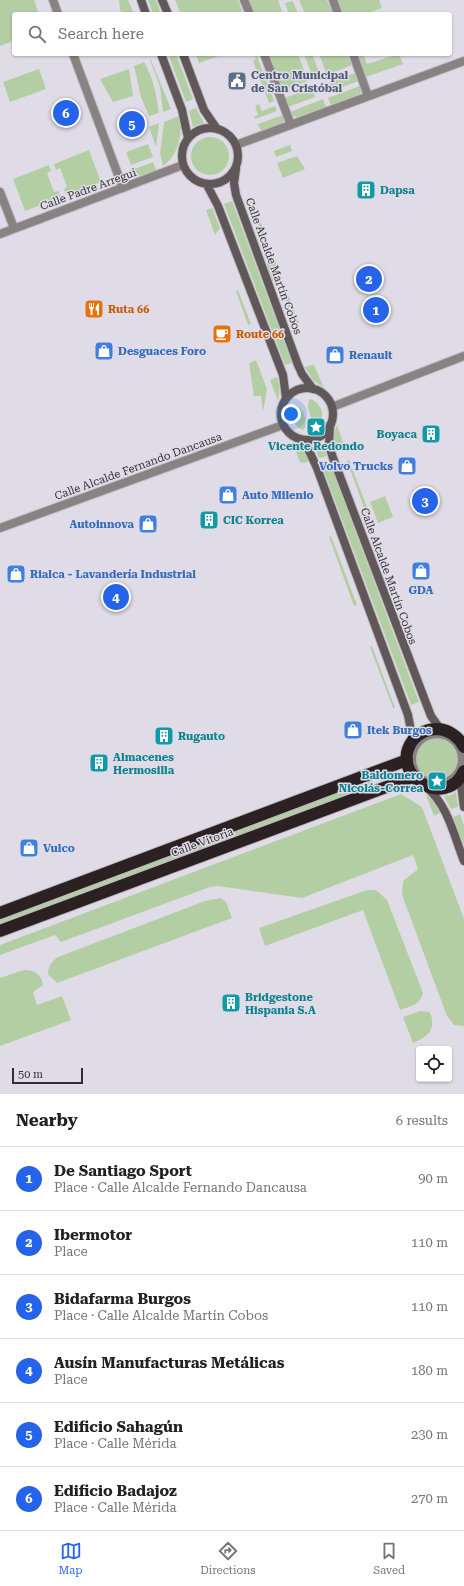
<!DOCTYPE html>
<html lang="en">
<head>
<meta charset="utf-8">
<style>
  body { margin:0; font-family:"Roboto Serif",serif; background:#f2f2f2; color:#202124 }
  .controls { position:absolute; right:12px; bottom:12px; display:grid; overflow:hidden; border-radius:4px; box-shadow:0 1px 3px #0004 }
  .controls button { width:36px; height:36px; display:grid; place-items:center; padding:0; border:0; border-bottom:1px solid #e0e0e0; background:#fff; color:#202124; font:20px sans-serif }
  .scale { position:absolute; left:12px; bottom:10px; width:71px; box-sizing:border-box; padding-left:4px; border:2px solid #302f33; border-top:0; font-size:11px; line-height:14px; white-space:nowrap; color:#302f33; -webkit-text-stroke:3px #e0dce7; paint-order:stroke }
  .you { position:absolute; left:291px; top:414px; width:14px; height:14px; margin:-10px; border:3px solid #fff; border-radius:50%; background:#1a73e8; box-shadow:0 0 0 6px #1a73e833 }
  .badge { display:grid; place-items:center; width:26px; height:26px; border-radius:50%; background:#2563eb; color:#fff; font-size:13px; font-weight:700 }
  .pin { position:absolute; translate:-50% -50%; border:2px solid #fff; box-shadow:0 1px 4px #0006 }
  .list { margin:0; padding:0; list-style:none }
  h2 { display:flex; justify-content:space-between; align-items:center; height:52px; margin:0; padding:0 16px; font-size:17px }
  h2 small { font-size:13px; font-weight:400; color:#757577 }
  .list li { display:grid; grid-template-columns:26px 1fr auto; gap:12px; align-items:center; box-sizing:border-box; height:64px; padding:0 16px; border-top:1px solid #e0e0e0 }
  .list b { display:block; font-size:15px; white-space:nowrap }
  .list p { margin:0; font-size:13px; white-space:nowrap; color:#757577 }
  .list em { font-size:13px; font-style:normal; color:#757577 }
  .icon { flex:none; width:22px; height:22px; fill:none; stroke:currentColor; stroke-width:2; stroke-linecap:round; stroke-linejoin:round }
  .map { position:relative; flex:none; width:464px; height:1094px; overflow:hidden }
  .search { position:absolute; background:#fff; box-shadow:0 1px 3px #0004; left:12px; right:12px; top:12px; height:44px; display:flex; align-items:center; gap:10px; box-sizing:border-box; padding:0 14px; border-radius:4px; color:#757577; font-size:15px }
  .sheet { height:436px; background:#fff }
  nav { display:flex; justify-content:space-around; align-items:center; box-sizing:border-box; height:56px; border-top:1px solid #e0e0e0; background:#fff; font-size:11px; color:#757577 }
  nav a { display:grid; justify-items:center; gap:2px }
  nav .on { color:#2563eb }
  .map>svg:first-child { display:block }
</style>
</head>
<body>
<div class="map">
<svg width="464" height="1094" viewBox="0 0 464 1094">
  <rect width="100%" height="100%" fill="#e0dce7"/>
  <!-- green -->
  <path fill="#b4cea3" d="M0 0H34L39 14H14V41L0 46Z
    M119 0H128L134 14H122L120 9Z
    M148 0H156L161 14H153Z
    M175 0H238L243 14H181Z
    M249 0H278L283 14H254Z
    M299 0H327L333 14H305Z
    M338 0H379L382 8 365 14H343Z
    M293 1 298 14H289L285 3Z
    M168 54H176L193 99 186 102Z
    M196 54H224L199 63Z
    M254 54H256L274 101 269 103 253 61 256 59Z
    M269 54H298L308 81 282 90Z
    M304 54H312L319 72 312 75Z
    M319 54H347L352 65 327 75Z
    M358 54H363L367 64 399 54 403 64 366 77Z
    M150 60H151L171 109 163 112 160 87Z
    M144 62C154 79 156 94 159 113L149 116 141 97 134 66Z
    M39 69 46 89 10 102 3 82Z
    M129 69 133 96 113 102 100 79Z
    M355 73 358 81 333 91 329 82Z
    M360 86 361 90 360 94 331 105 328 98Z
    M312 88 315 97 288 107 285 98Z
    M323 99 326 107 297 117 292 116 290 112Z
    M259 104 262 111 275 106 277 111 255 119 254 117 258 115 255 106Z
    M196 108 204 123 193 127 189 111Z
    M283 115 284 121 282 123 261 131 258 124Z
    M179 116C184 133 178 156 163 166L160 154 164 122Z
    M159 123 156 147 149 127Z
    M191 156a19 19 0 1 1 38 0a19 19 0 1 1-38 0Z
    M148 144 153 157 131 165 126 152Z
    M290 145 292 151 276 157 274 151Z
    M89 150 101 182 66 195 64 189 67 187 60 168 56 170 54 164Z
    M297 156 305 169 283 178 277 163Z
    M153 162 156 170C146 174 135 180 126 172Z
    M49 165 51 171 47 173 54 192 58 191 61 197 25 211 13 179Z
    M232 201 292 363 285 365 224 204Z
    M253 201 268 242 265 243 250 202Z
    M212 208 220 228 215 235 206 210Z
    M275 260 282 279 276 282 272 281 267 265Z
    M238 290 251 324 248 325 236 291Z
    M288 294 299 323 295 325 284 296Z
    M256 360 267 389 263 412 261 396H254L249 363Z
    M312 365H314L324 388 313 380 305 367Z
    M277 377C280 386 280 393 278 401L270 380Z
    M311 399C321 404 326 415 319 424L312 420 308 407 309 400Z
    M295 404C304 408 307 419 305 428L303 430C292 425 288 414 295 404Z
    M337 425 344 445 342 450 337 451C333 442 333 434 337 425Z
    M292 442 304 451 310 461 304 463 300 462Z
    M323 444 327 456 319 458 314 446Z
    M349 460 370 515 367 516 347 461Z
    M330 463 419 702 411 705 322 466Z
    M385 496 393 517 378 523 370 502Z
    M331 536 357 605 354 606 329 537Z
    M372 646 395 708H393L370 647Z
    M414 759a23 23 0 1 1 46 0a23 23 0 1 1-46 0Z
    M398 770 400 775 381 782 379 777Z
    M372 780 374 785 0 925V919Z
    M456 792 458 807 451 809 444 796 451 795Z
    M401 794 422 807 464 919V1026L454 1025 447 1016 402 895 403 881 418 869 413 855 302 898 218 886 210 887 61 942 55 935 0 955V945Z
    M426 795 433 800 440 813 434 816Z
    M460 814 464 825V845L453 817Z
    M367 890H376L387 900 423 993C420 1005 411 1006 400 1010L363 910 265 946 259 928Z
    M221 898 226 902 232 918 57 983 48 974C48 966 52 961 58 957L205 901Z
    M24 970C34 970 42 974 43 985L33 992 37 1005 62 996 71 1020 0 1046V978Z
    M420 1011 429 1012 431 1015C436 1031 426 1038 413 1043L403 1017Z"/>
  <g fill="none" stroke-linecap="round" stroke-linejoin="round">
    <defs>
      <path id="street" d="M53 0 58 14
        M244 0 250 14
        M333 0 338 14
        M73 54 123 188
        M264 54 291 125
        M353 54 368 96
        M236 145 464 61
        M0 192 14 228
        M0 234 183 165
        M332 407 464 356
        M0 528 283 425
        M412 759a25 25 0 1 1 50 0a25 25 0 1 1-50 0Z"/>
      <path id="secondary" d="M141 0 146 14
        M162 0 168 14
        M161 54 182 110 188 138
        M183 54 204 110 217 129
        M182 156a28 28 0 1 1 56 0a28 28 0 1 1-56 0Z
        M236 169 234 183 236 195 298 365 302 374 313 389
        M207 185 218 206 283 375 286 398
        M281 414a26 26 0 1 1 52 0a26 26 0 1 1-52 0Z
        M330 425 329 445 333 458 426 703 431 716 441 730
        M304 440 317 468 408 715 413 741
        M460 777 464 807
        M426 787C448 805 454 836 464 861"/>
      <path id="highway" d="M464 747C459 737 449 730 438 729 428 729 419 733 413 740 387 775 446 811 464 771
        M0 913 407 760
        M0 931 413 777"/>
    </defs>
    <!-- street casing -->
    <use href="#street" stroke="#bdb9c3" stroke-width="10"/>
    <!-- secondary casing -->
    <use href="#secondary" stroke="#bdb9c3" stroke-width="10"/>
    <!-- highway casing -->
    <use href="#highway" stroke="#bdb9c3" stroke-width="14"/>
    <!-- street -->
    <use href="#street" stroke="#888283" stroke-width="8"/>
    <!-- secondary -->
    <use href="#secondary" stroke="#5f5758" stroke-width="8"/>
    <!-- highway -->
    <use href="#highway" stroke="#2b2123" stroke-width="12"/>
  </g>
  <!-- icons -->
  <defs>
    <symbol id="civic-square" viewBox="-11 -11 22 22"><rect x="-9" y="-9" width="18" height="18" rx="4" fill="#5c6f8a" stroke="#e0dce7"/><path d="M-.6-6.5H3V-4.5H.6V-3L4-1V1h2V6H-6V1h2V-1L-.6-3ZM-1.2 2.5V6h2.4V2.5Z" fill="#fff"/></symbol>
    <symbol id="building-square" viewBox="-11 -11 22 22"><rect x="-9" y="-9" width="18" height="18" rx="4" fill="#0f9aa8" stroke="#e0dce7"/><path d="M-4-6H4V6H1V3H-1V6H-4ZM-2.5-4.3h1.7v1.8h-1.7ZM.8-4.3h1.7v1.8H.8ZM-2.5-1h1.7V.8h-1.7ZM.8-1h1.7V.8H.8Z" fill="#fff"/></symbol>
    <symbol id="restaurant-square" viewBox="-11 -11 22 22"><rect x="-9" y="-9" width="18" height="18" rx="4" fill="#e8710a" stroke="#e0dce7"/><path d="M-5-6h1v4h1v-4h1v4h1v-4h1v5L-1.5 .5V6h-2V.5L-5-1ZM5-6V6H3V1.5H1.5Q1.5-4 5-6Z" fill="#fff"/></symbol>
    <symbol id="cafe-square" viewBox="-11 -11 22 22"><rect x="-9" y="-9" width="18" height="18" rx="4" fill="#e8710a" stroke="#e0dce7"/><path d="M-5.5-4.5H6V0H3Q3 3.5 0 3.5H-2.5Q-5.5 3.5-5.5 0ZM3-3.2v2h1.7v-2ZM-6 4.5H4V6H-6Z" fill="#fff"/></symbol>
    <symbol id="shop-square" viewBox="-11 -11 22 22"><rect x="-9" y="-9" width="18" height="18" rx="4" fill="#3f7fe0" stroke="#e0dce7"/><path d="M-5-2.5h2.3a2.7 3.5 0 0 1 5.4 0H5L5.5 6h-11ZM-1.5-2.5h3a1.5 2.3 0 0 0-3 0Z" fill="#fff"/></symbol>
    <symbol id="sight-square" viewBox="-11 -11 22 22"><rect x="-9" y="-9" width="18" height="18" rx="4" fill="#0f9aa8" stroke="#e0dce7"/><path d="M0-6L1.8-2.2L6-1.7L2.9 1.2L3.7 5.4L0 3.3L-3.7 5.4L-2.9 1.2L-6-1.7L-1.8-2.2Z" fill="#fff"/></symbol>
  </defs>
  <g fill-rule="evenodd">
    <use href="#civic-square" x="226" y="70" width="22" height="22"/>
    <use href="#building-square" x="355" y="179" width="22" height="22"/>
    <use href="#restaurant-square" x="83" y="298" width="22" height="22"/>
    <use href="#cafe-square" x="211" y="323" width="22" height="22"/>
    <use href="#shop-square" x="93" y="340" width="22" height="22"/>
    <use href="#shop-square" x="324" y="344" width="22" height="22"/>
    <use href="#sight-square" x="305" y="416" width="22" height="22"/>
    <use href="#building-square" x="420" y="423" width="22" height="22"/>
    <use href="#shop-square" x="396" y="455" width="22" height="22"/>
    <use href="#shop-square" x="217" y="484" width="22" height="22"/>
    <use href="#building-square" x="198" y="509" width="22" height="22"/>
    <use href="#shop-square" x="137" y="513" width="22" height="22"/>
    <use href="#shop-square" x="410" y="560" width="22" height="22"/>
    <use href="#shop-square" x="5" y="563" width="22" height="22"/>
    <use href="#shop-square" x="342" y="719" width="22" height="22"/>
    <use href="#building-square" x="153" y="725" width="22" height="22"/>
    <use href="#building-square" x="88" y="752" width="22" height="22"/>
    <use href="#sight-square" x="426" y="770" width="22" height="22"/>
    <use href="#shop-square" x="18" y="837" width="22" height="22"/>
    <use href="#building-square" x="220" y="992" width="22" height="22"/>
  </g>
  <g text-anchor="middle" stroke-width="3" stroke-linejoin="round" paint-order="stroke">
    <!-- service labels -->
    <g font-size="11" font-weight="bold" fill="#4e5e75" stroke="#e0dce7" text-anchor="start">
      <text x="251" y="79">Centro Municipal<tspan x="251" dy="13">de San Cristóbal</tspan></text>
    </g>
    <!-- street labels -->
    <g font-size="11" fill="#302f33" stroke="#e0dce7">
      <text transform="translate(88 189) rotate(-20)" y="4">Calle Padre Arregui</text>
      <text transform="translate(274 266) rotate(70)" y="4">Calle Alcalde Martín Cobos</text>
      <text transform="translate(138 466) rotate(-20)" y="4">Calle Alcalde Fernando Dancausa</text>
      <text transform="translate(389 576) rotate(70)" y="4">Calle Alcalde Martín Cobos</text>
      <text transform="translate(202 842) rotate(-20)" y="4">Calle Vitoria</text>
    </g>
    <!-- culture labels -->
    <g font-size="11" font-weight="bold" fill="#0d838f" stroke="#e0dce7" text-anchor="start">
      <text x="380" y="194">Dapsa</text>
      <text x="417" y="438" text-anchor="end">Boyaca</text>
      <text x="316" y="450" text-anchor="middle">Vicente Redondo</text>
      <text x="223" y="524">CIC Korrea</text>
      <text x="178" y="740">Rugauto</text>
      <text x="113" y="761">Almacenes<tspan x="113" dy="13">Hermosilla</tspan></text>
      <text x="423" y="779" text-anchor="end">Baldomero<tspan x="423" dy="13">Nicolás-Correa</tspan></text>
      <text x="245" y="1001">Bridgestone<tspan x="245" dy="13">Hispania S.A</tspan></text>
    </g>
    <!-- food labels -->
    <g font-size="11" font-weight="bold" fill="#c56008" stroke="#e0dce7" text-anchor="start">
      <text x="108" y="313">Ruta 66</text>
      <text x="236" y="338">Route 66</text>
    </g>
    <!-- shop labels -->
    <g font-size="11" font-weight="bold" fill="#366cbe" stroke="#e0dce7" text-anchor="start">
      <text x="118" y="355">Desguaces Foro</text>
      <text x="349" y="359">Renault</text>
      <text x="393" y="470" text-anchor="end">Volvo Trucks</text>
      <text x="242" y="499">Auto Milenio</text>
      <text x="134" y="528" text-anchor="end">Autoinnova</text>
      <text x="30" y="578">Rialca - Lavandería Industrial</text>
      <text x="421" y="594" text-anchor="middle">GDA</text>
      <text x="367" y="734">Itek Burgos</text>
      <text x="43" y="852">Vulco</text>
    </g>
  </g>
</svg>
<div class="controls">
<button><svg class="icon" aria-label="locate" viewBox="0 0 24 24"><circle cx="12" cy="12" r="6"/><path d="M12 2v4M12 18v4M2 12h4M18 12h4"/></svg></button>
</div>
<div class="scale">50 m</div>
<div class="you"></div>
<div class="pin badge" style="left:376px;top:310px">1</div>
<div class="pin badge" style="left:369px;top:279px">2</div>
<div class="pin badge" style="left:425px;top:501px">3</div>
<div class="pin badge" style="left:116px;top:597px">4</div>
<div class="pin badge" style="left:132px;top:124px">5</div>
<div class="pin badge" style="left:66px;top:113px">6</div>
<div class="search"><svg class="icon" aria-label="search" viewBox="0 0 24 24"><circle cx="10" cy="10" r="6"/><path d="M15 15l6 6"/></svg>Search here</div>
</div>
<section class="sheet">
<h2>Nearby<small>6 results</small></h2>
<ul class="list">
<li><span class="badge">1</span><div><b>De Santiago Sport</b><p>Place · Calle Alcalde Fernando Dancausa</p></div><em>90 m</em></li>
<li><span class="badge">2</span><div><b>Ibermotor</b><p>Place</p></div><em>110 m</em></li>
<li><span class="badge">3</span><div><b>Bidafarma Burgos</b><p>Place · Calle Alcalde Martín Cobos</p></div><em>110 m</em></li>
<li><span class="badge">4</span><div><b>Ausín Manufacturas Metálicas</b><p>Place</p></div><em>180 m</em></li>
<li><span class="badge">5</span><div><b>Edificio Sahagún</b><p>Place · Calle Mérida</p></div><em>230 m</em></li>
<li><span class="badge">6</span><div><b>Edificio Badajoz</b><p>Place · Calle Mérida</p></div><em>270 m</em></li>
</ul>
</section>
<nav>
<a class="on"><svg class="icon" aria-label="map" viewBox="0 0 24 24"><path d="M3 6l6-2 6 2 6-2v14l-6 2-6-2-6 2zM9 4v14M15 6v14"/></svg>Map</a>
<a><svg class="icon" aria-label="directions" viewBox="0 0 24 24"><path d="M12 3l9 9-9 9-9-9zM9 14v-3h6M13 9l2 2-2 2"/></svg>Directions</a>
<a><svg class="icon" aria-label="saved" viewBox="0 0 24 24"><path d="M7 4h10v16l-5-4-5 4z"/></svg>Saved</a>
</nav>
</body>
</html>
